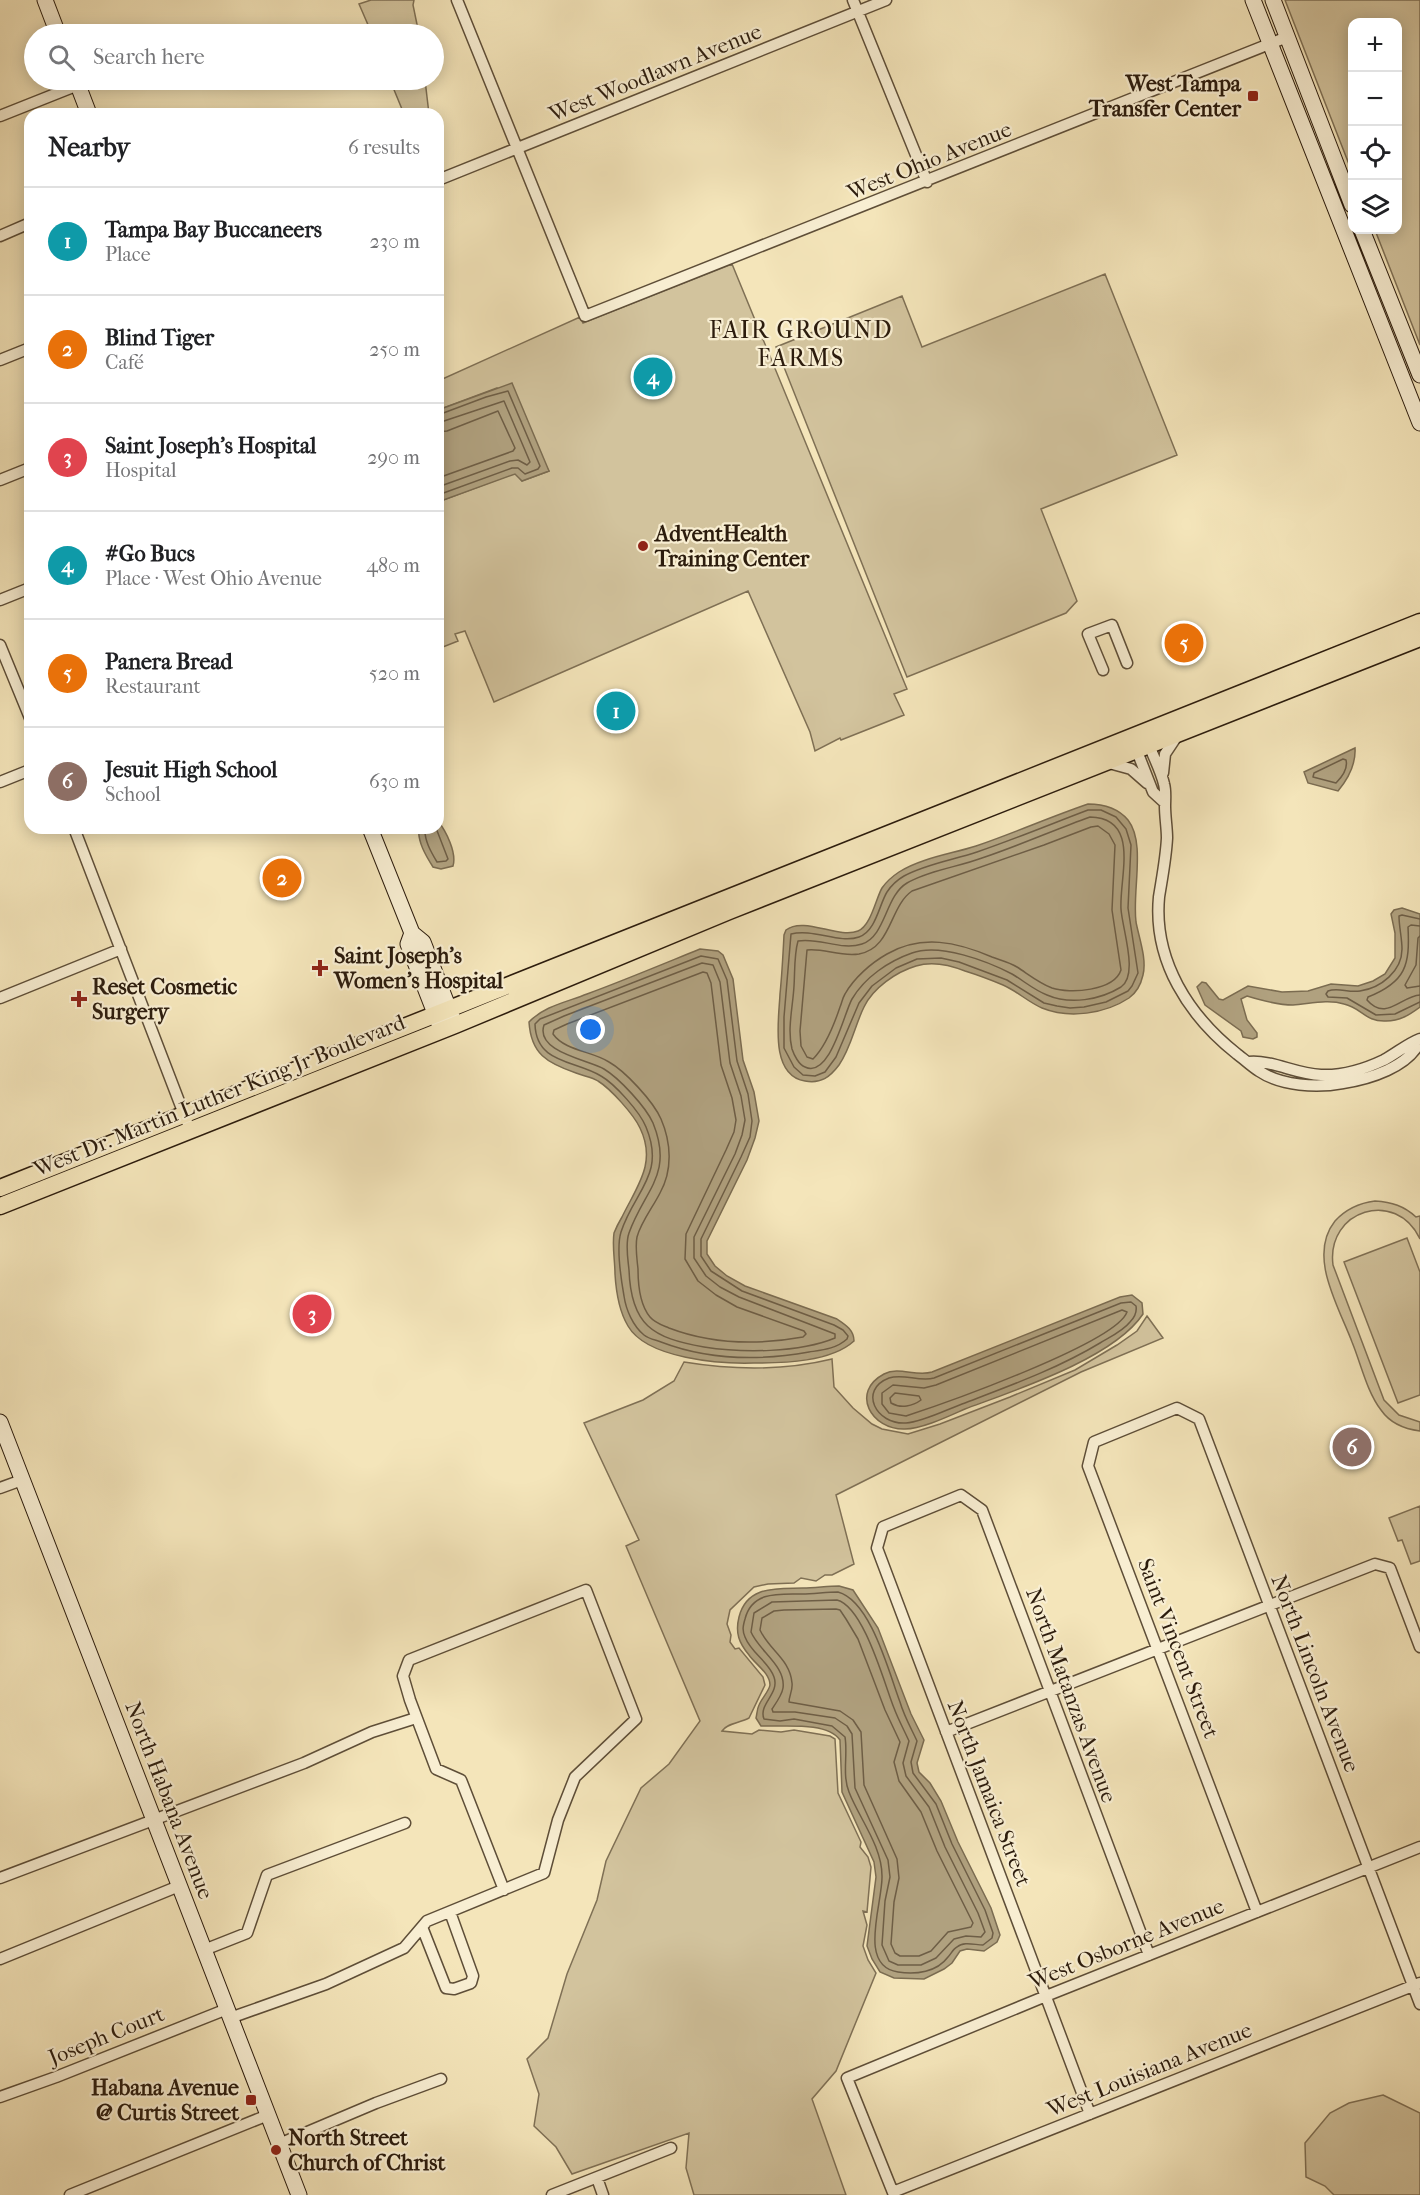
<!DOCTYPE html>
<html lang="en">
<head>
<meta charset="utf-8">
<style>
  body { margin:0; font-family:"IM FELL French Canon",serif; background:#f2f2f2; color:#202124 }
  .controls { position:absolute; right:18px; top:18px; display:grid; overflow:hidden; border-radius:12px; box-shadow:0 3px 15px #0003 }
  .controls button { width:54px; height:54px; display:grid; place-items:center; padding:0; border:0; border-bottom:2px solid #e0e0e0; background:#fff; color:#202124; font:30px sans-serif }
  .you { position:absolute; left:591px; top:1030px; width:21px; height:21px; margin:-15px; border:4px solid #fff; border-radius:50%; background:#1a73e8; box-shadow:0 0 0 9px #1a73e833 }
  .badge { display:grid; place-items:center; width:39px; height:39px; border-radius:50%; background:#db2777; color:#fff; font-size:20px; font-weight:700 }
  .pin { position:absolute; translate:-50% -50%; border:3px solid #fff; box-shadow:0 2px 6px #0006 }
  .list { margin:0; padding:0; list-style:none }
  h2 { display:flex; justify-content:space-between; align-items:center; height:78px; margin:0; padding:0 24px; font-size:26px }
  h2 small { font-size:20px; font-weight:400; color:#757577 }
  .list li { display:grid; grid-template-columns:39px 1fr auto; gap:18px; align-items:center; box-sizing:border-box; height:108px; padding:0 24px; border-top:2px solid #e0e0e0 }
  .list b { display:block; font-size:22px; white-space:nowrap }
  .list p { margin:0; font-size:20px; white-space:nowrap; color:#757577 }
  .list em { font-size:20px; font-style:normal; color:#757577 }
  .icon { flex:none; width:33px; height:33px; fill:none; stroke:currentColor; stroke-width:2; stroke-linecap:round; stroke-linejoin:round }
  .map { position:relative; flex:none; width:1420px; height:2195px; overflow:hidden }
  .search { position:absolute; background:#fff; box-shadow:0 3px 15px #0003; left:24px; top:24px; width:420px; height:66px; display:flex; align-items:center; gap:15px; box-sizing:border-box; padding:0 21px; border-radius:33px; color:#757577; font-size:22px }
  .panel { position:absolute; background:#fff; box-shadow:0 3px 15px #0003; left:24px; top:108px; width:420px; height:726px; border-radius:18px }
  .map>svg:first-child { display:block }
</style>
</head>
<body>
<div class="map">
<svg width="1420" height="2195" viewBox="0 0 1420 2195">
  <rect width="100%" height="100%" fill="#f4e5ba"/>
  <filter id="stains"><feTurbulence type="fractalNoise" baseFrequency=".00333" numOctaves="4"/><feColorMatrix values="0 0 0 0 .2 0 0 0 0 .09 0 0 0 0 .02 0 0 0 .5 -.17"/></filter>
  <radialGradient id="worn" r=".72"><stop offset=".6" stop-color="#630" stop-opacity="0"/><stop offset="1" stop-color="#630" stop-opacity=".3"/></radialGradient>
  <!-- green -->
  <path fill="#d2c39d" stroke="#7f7055" stroke-width="1.5" d="M371 0H414L413 5 419 34H372L359 4Z
    M1285 0H1420V345L1375 230H1398V22H1352V172Z
    M390 80H425L429 114H404Z
    M732 264 907 689 894 694 904 715 841 740 840 738 815 751 810 732 748 591 494 702 465 631 455 634 458 641 438 649V502L515 473 522 481 549 471 497 388 438 410V381L580 317 583 323Z
    M1105 274 1177 455 1041 509 1077 601 1066 613 907 677 776 347 902 296 922 347Z
    M1375 1201C1392 1202 1404 1206 1416 1217L1420 1216V1239C1396 1188 1326 1210 1333 1265L1384 1400 1399 1415 1420 1422V1431C1404 1429 1390 1423 1381 1410 1367 1392 1361 1364 1352 1342 1339 1307 1307 1256 1335 1221 1346 1209 1359 1203 1375 1201Z
    M1407 1238 1420 1272V1395L1398 1403 1344 1262Z
    M1147 1316 1163 1338 1081 1372 836 1495 854 1564 832 1575H825L816 1581 801 1578 794 1583 768 1584 754 1587 730 1610 727 1624 731 1635 730 1642 735 1649 739 1648 763 1677 765 1685 749 1718C740 1723 727 1723 722 1731L752 1734 759 1730 781 1732 794 1730 830 1736 835 1739 838 1793 861 1842 860 1847 868 1857 871 1867 867 1912 863 1911 867 1925 863 1946 868 1960 876 1973 836 2071 812 2099 846 2195H694L686 2168 689 2133 572 2174 556 2147 534 2126 539 2094 527 2059 548 2038 567 1974 597 1900 606 1861 641 1788 669 1764 700 1721 626 1546 639 1540 584 1423 643 1400 674 1381 684 1362C733 1370 783 1371 832 1359L834 1387 853 1408 872 1424 882 1429 908 1434 940 1424 1010 1397 1075 1370 1117 1345 1137 1331Z
    M1420 1506V1561L1411 1564 1402 1540 1398 1541 1389 1518Z
    M1383 2095 1420 2113V2195H1334L1325 2186 1306 2177 1305 2143 1330 2113 1349 2103Z"/>
  <!-- water -->
  <path fill="#b0a17f" stroke="#7b6c51" stroke-width="1.5" d="M512 383 549 471 522 481 515 474 438 502V410Z
    M1355 748C1356 764 1348 779 1338 791L1308 783 1304 772Z
    M1088 804C1103 804 1117 807 1128 820 1146 843 1132 891 1136 922 1139 938 1147 959 1143 975 1141 984 1136 993 1129 998 1105 1014 1069 1019 1042 1008 1028 1002 1017 991 1003 985 991 980 978 975 965 971 950 965 932 961 916 966 896 972 873 988 864 1007 855 1025 851 1048 839 1065 830 1077 821 1084 805 1081 769 1075 779 1018 780 994 782 974 783 955 784 935L786 930C804 916 838 939 858 931 871 926 876 898 882 888 886 882 893 876 899 872 921 858 951 854 976 846 1014 833 1050 817 1088 804Z
    M438 821C446 831 457 853 453 866L441 869 433 867C426 856 417 841 419 828H438Z
    M1402 908 1420 914V1007C1409 1015 1400 1021 1386 1021 1365 1022 1362 1008 1344 1004 1328 999 1309 1004 1293 1005 1278 1005 1260 1000 1247 996L1241 999 1247 1020 1257 1033V1037L1253 1039 1243 1037 1241 1031 1205 1005 1197 987 1202 982 1206 983 1219 999 1223 1000 1248 986 1282 992 1308 991 1331 984 1358 986 1373 981 1385 974 1395 958V933L1391 914 1394 910Z
    M700 949 718 951 723 955 733 979 743 1060 754 1092 759 1121 755 1138 747 1160 707 1241V1254L715 1266 727 1276 745 1286 837 1319C846 1325 854 1330 854 1341 831 1362 784 1363 754 1363 721 1364 647 1359 628 1326 619 1311 616 1291 615 1274 615 1261 612 1246 614 1233 616 1228 619 1222 622 1217 637 1186 657 1163 640 1128 634 1115 611 1089 598 1081 592 1077 583 1076 576 1073 547 1063 531 1054 529 1022 544 1006 567 1002 587 994 625 980 663 964 700 949Z
    M1132 1295 1142 1303 1143 1314C1114 1358 1016 1390 965 1409 949 1416 922 1429 905 1429 871 1430 850 1392 884 1374 899 1366 916 1377 932 1372L1120 1297Z
    M839 1586 853 1590 878 1628 911 1714 924 1740 917 1763 919 1772 930 1783 941 1801 958 1842 991 1908 1000 1935 997 1942 984 1951 967 1949 960 1951 952 1963 944 1969 924 1979 894 1978 880 1972 872 1959 867 1946 876 1877 874 1862 842 1792 840 1740C827 1721 782 1727 761 1726L756 1718C757 1714 757 1709 759 1705 762 1698 769 1691 770 1685 770 1673 755 1664 749 1655 739 1643 735 1633 739 1617 747 1585 777 1589 803 1588 815 1588 827 1586 839 1586Z"/>
  <g fill="none" stroke-linecap="round" stroke-linejoin="round">
    <!-- shore -->
    <path stroke="#6e5e46" stroke-width="1.5" d="M438 415 486 397 508 391 540 466 538 469 525 474 518 468H512L438 495
      M438 423 504 401 530 462 527 465 518 460 510 461 438 487
      M438 432 447 431 498 411 515 448 513 451 438 478
      M1343 759 1346 760C1348 768 1342 777 1336 783L1313 777 1314 773Z
      M1088 810H1101L1116 817 1126 829 1131 845 1128 908 1138 973 1132 986 1128 991 1106 1002 1084 1007 1070 1008 1057 1006 1044 1003 1007 980 959 962 941 958 917 959 896 968 872 986 859 1003 836 1057 825 1072 815 1076 803 1075 794 1067 784 1048V1017L791 934C813 928 839 944 859 937 876 931 879 905 887 892 891 886 897 880 904 876 926 864 953 860 977 852 1015 839 1051 824 1088 810Z
      M1090 817C1141 818 1119 877 1121 909 1122 928 1139 975 1121 987 1100 1000 1070 1005 1047 995 1034 990 1024 981 1012 974 987 961 940 943 912 953 889 961 865 977 852 999 844 1013 830 1079 805 1067 799 1065 794 1055 792 1049 787 1029 793 1006 794 986 795 971 794 955 798 941 819 937 841 951 862 944 886 936 885 896 907 883 930 870 958 867 982 858 1018 846 1054 830 1090 817Z
      M1098 826 1109 834 1115 845 1112 910 1121 970C1114 991 1070 994 1052 988 1039 983 1028 974 1017 967 1009 962 1000 960 992 957 957 942 922 934 887 954 871 963 854 978 845 994 842 999 842 1003 840 1007 834 1025 826 1046 813 1059L807 1057 801 1046 800 1031 807 950C824 948 840 957 859 954 892 948 889 907 912 891L1044 845 1091 827Z
      M425 828C424 840 431 852 437 862L446 861 448 859 436 828
      M1420 919 1402 915 1399 916C1399 927 1402 938 1402 949 1402 971 1381 988 1360 991 1348 993 1338 987 1328 991L1326 994 1328 997 1347 998 1376 1015 1395 1014 1420 1002
      M1420 926 1411 925 1408 927C1410 965 1406 982 1368 997L1367 1000C1386 1022 1401 996 1420 995
      M1420 936 1418 938 1416 965 1405 985 1407 988 1420 986
      M701 956 718 959 727 980 737 1061 748 1094 752 1121 750 1137 741 1157 701 1239V1256L711 1271 742 1291 834 1325 843 1330 848 1336 847 1339C836 1349 822 1350 809 1352 759 1361 708 1360 661 1342 656 1340 649 1339 644 1335 633 1326 626 1310 624 1296 621 1279 616 1248 621 1232 634 1191 666 1175 646 1127 640 1112 615 1084 601 1076 575 1060 536 1064 535 1024L540 1019Z
      M702 963 713 965 720 982 730 1063 741 1096 745 1120 742 1135 735 1154 694 1237V1258L706 1276 720 1287 739 1297 835 1334V1338C799 1353 742 1353 704 1347 652 1338 631 1325 629 1270 628 1259 625 1244 629 1233 644 1190 674 1175 653 1123 646 1107 619 1078 604 1069 589 1060 535 1052 544 1025L564 1016Z
      M703 972 707 973 711 983 721 1065 732 1098 736 1120 734 1132 726 1150 686 1234 685 1259 698 1281 716 1295 737 1307 804 1331 806 1334 803 1337C759 1345 711 1344 669 1328 662 1325 655 1323 650 1317 640 1305 638 1284 638 1269 637 1259 635 1247 637 1237 641 1222 653 1207 660 1193 673 1170 671 1142 661 1119 653 1101 625 1071 609 1062 592 1051 565 1051 553 1034L554 1030 567 1024Z
      M1131 1302 1136 1306C1137 1312 1135 1317 1130 1322 1123 1331 1110 1337 1100 1343 1057 1369 1009 1386 962 1404 946 1410 922 1422 906 1423 876 1425 858 1390 889 1378 903 1373 919 1382 934 1378L1121 1303Z
      M1122 1310 1127 1312C1116 1343 943 1404 906 1416L889 1413 882 1404V1393L893 1385 924 1388 936 1385Z
      M895 1393 919 1396 921 1400C913 1406 901 1409 891 1403L890 1398Z
      M838 1592C871 1601 889 1673 900 1702 904 1716 911 1728 917 1741L911 1762 913 1773 936 1804 952 1844 985 1910 993 1933 992 1938 983 1945C975 1945 964 1941 957 1947 953 1949 951 1954 948 1957 937 1972 916 1975 898 1972 857 1966 883 1903 882 1876 882 1846 859 1818 849 1792 842 1775 848 1754 845 1737L832 1726 794 1719 780 1721 764 1719C758 1704 780 1694 774 1677 769 1662 751 1653 745 1637 742 1630 743 1626 745 1619 752 1591 779 1594 802 1594 814 1594 826 1592 838 1592Z
      M837 1600C864 1607 884 1683 894 1708 898 1719 904 1730 909 1741L903 1763 906 1776 929 1807 945 1847 978 1913 985 1932 981 1937 966 1936 954 1939 936 1958 921 1965H898L889 1961 882 1945 885 1901 890 1877 888 1860 855 1788 852 1734 847 1726 835 1718 795 1712H773L772 1709C776 1703 782 1695 783 1688 786 1666 759 1651 751 1632L754 1613 772 1602Z
      M836 1609 840 1610 846 1619 858 1639 885 1710 900 1742 894 1762 899 1781 921 1812 937 1851 973 1923 971 1927 948 1932 931 1951 919 1956H900L895 1953 891 1944 894 1902 899 1878 897 1859 864 1785 861 1732 853 1720 840 1711 789 1702C789 1696 793 1690 792 1683 790 1659 769 1650 760 1630L762 1618 774 1611 784 1610Z"/>
    <defs>
      <path id="street" d="M457 0 585 316 1287 37
        M853 0 927 182
        M0 116 78 85
        M438 180 886 0
        M0 236 30 223
        M0 360 30 348
        M0 480 30 468
        M0 600 30 588
        M0 645 30 718
        M1103 670 1088 634 1112 625 1127 663
        M1150 741 1149 745C1154 758 1161 771 1164 784 1166 791 1165 799 1165 806 1165 817 1167 828 1167 838 1166 858 1162 878 1159 897 1153 961 1189 1016 1237 1054 1244 1059 1251 1066 1259 1071 1281 1086 1317 1088 1343 1083 1369 1079 1409 1067 1420 1041
        M1135 746 1153 792 1165 803
        M1109 763 1131 769 1147 783
        M1163 773 1165 754 1177 736
        M0 782 30 770
        M74 828 187 1122
        M0 998 121 949
        M1249 1062C1273 1060 1295 1074 1321 1075 1342 1076 1365 1069 1384 1060 1397 1053 1407 1044 1420 1039
        M0 1488 22 1480
        M946 1732 1375 1564 1390 1568 1420 1647
        M0 1878 304 1763 372 1732 416 1718
        M1257 1912 1088 1466 1094 1442 1177 1408 1199 1419 1420 2004
        M422 1927 446 1988 454 1989 471 1983 473 1976 450 1912
        M204 1950 247 1933 267 1875 405 1823
        M0 1959 179 1886
        M230 2018 326 1984 404 1948 427 1921 544 1873 558 1820 575 1777 636 1719 586 1590 409 1660 403 1676 410 1700 436 1769 461 1780 504 1890
        M0 2097 56 2077 227 2009
        M1090 2114 877 1548 883 1527 961 1495 982 1510 1149 1955
        M279 2144 376 2103 441 2079
        M597 2178 603 2195
        M893 2192 1420 1983
        M70 2195 268 2115
        M552 2195 671 2148
        M894 2195 847 2078 1046 1996 1420 1847"/>
      <path id="secondary" d="M45 0 58 34
        M1253 0 1420 423
        M1273 0 1352 205
        M76 80 89 114
        M1362 230 1420 375
        M370 828 412 933 423 942 454 1022
        M412 933 408 944 440 1026
        M0 1422 299 2195"/>
      <path id="primary" d="M0 1188C475 1003 946 809 1420 622
        M0 1206 455 1025 729 911 1420 638"/>
    </defs>
    <!-- street casing -->
    <use href="#street" stroke="#5e4e38" stroke-width="13"/>
    <!-- secondary casing -->
    <use href="#secondary" stroke="#2c1c0d" stroke-width="17"/>
    <!-- primary casing -->
    <use href="#primary" stroke="#2c1c0d" stroke-width="19"/>
    <!-- street -->
    <use href="#street" stroke="#f8eed2" stroke-width="10"/>
    <!-- secondary -->
    <use href="#secondary" stroke="#f8eed2" stroke-width="15"/>
    <!-- primary -->
    <use href="#primary" stroke="#f4e5ba" stroke-width="16"/>
  </g>
  <!-- markers -->
  <g fill="#8f2418" stroke="#f8eed2" stroke-width="2">
    <rect x="1247" y="90" width="12" height="12" rx="3"/>
    <circle cx="643" cy="546" r="6"/>
    <path d="M317 959h6v6h6v6h-6v6h-6v-6h-6v-6h6z"/>
    <path d="M76 990h6v6h6v6h-6v6h-6v-6h-6v-6h6z"/>
    <rect x="245" y="2094" width="12" height="12" rx="3"/>
    <circle cx="276" cy="2150" r="6"/>
  </g>
  <g text-anchor="middle" stroke-width="4.5" stroke-linejoin="round" paint-order="stroke">
    <!-- street labels -->
    <g font-size="22" fill="#2c1c0d" stroke="#f8eed2">
      <text transform="translate(655 72) rotate(-22)" y="8">West Woodlawn Avenue</text>
      <text transform="translate(929 160) rotate(-22)" y="8">West Ohio Avenue</text>
      <text transform="translate(219 1095) rotate(-22)" y="8">West Dr. Martin Luther King Jr Boulevard</text>
      <text transform="translate(1179 1648) rotate(69)" y="8">Saint Vincent Street</text>
      <text transform="translate(1316 1673) rotate(69)" y="8">North Lincoln Avenue</text>
      <text transform="translate(1072 1695) rotate(70)" y="8">North Matanzas Avenue</text>
      <text transform="translate(990 1793) rotate(69)" y="8">North Jamaica Street</text>
      <text transform="translate(170 1800) rotate(69)" y="8">North Habana Avenue</text>
      <text transform="translate(1126 1943) rotate(-22)" y="8">West Osborne Avenue</text>
      <text transform="translate(106 2035) rotate(-22)" y="8">Joseph Court</text>
      <text transform="translate(1149 2069) rotate(-22)" y="8">West Louisiana Avenue</text>
    </g>
    <!-- poi labels -->
    <g font-size="22" font-weight="bold" fill="#2c1c0d" stroke="#f8eed2" text-anchor="start">
      <text x="1241" y="91" text-anchor="end">West Tampa<tspan x="1241" dy="25">Transfer Center</tspan></text>
      <text x="655" y="541">AdventHealth<tspan x="655" dy="25">Training Center</tspan></text>
      <text x="334" y="963">Saint Joseph's<tspan x="334" dy="25">Women's Hospital</tspan></text>
      <text x="92" y="994">Reset Cosmetic<tspan x="92" dy="25">Surgery</tspan></text>
      <text x="239" y="2095" text-anchor="end">Habana Avenue<tspan x="239" dy="25">@ Curtis Street</tspan></text>
      <text x="288" y="2145">North Street<tspan x="288" dy="25">Church of Christ</tspan></text>
    </g>
    <!-- neighbourhood labels -->
    <g font-size="24" letter-spacing="1.5" fill="#2c1c0d" stroke="#f8eed2">
      <text x="801" y="338">FAIR GROUND<tspan x="801" dy="28">FARMS</tspan></text>
    </g>
  </g>
  <rect width="100%" height="100%" filter="url(#stains)"/>
  <rect width="100%" height="100%" fill="url(#worn)"/>
</svg>
<div class="controls">
<button>+</button>
<button>−</button>
<button><svg class="icon" aria-label="locate" viewBox="0 0 24 24"><circle cx="12" cy="12" r="6"/><path d="M12 2v4M12 18v4M2 12h4M18 12h4"/></svg></button>
<button><svg class="icon" aria-label="layers" viewBox="0 0 24 24"><path d="M12 4l9 5-9 5-9-5zM3 14l9 5 9-5"/></svg></button>
</div>
<div class="you"></div>
<div class="pin badge" style="left:616px;top:711px;background:#0f9aa8">1</div>
<div class="pin badge" style="left:282px;top:878px;background:#e8710a">2</div>
<div class="pin badge" style="left:312px;top:1314px;background:#e0444e">3</div>
<div class="pin badge" style="left:653px;top:377px;background:#0f9aa8">4</div>
<div class="pin badge" style="left:1184px;top:643px;background:#e8710a">5</div>
<div class="pin badge" style="left:1352px;top:1447px;background:#8d6e63">6</div>
<div class="search"><svg class="icon" aria-label="search" viewBox="0 0 24 24"><circle cx="10" cy="10" r="6"/><path d="M15 15l6 6"/></svg>Search here</div>
<section class="panel">
<h2>Nearby<small>6 results</small></h2>
<ul class="list">
<li><span class="badge" style="background:#0f9aa8">1</span><div><b>Tampa Bay Buccaneers</b><p>Place</p></div><em>230 m</em></li>
<li><span class="badge" style="background:#e8710a">2</span><div><b>Blind Tiger</b><p>Café</p></div><em>250 m</em></li>
<li><span class="badge" style="background:#e0444e">3</span><div><b>Saint Joseph's Hospital</b><p>Hospital</p></div><em>290 m</em></li>
<li><span class="badge" style="background:#0f9aa8">4</span><div><b>#Go Bucs</b><p>Place · West Ohio Avenue</p></div><em>480 m</em></li>
<li><span class="badge" style="background:#e8710a">5</span><div><b>Panera Bread</b><p>Restaurant</p></div><em>520 m</em></li>
<li><span class="badge" style="background:#8d6e63">6</span><div><b>Jesuit High School</b><p>School</p></div><em>630 m</em></li>
</ul>
</section>
</div>
</body>
</html>
